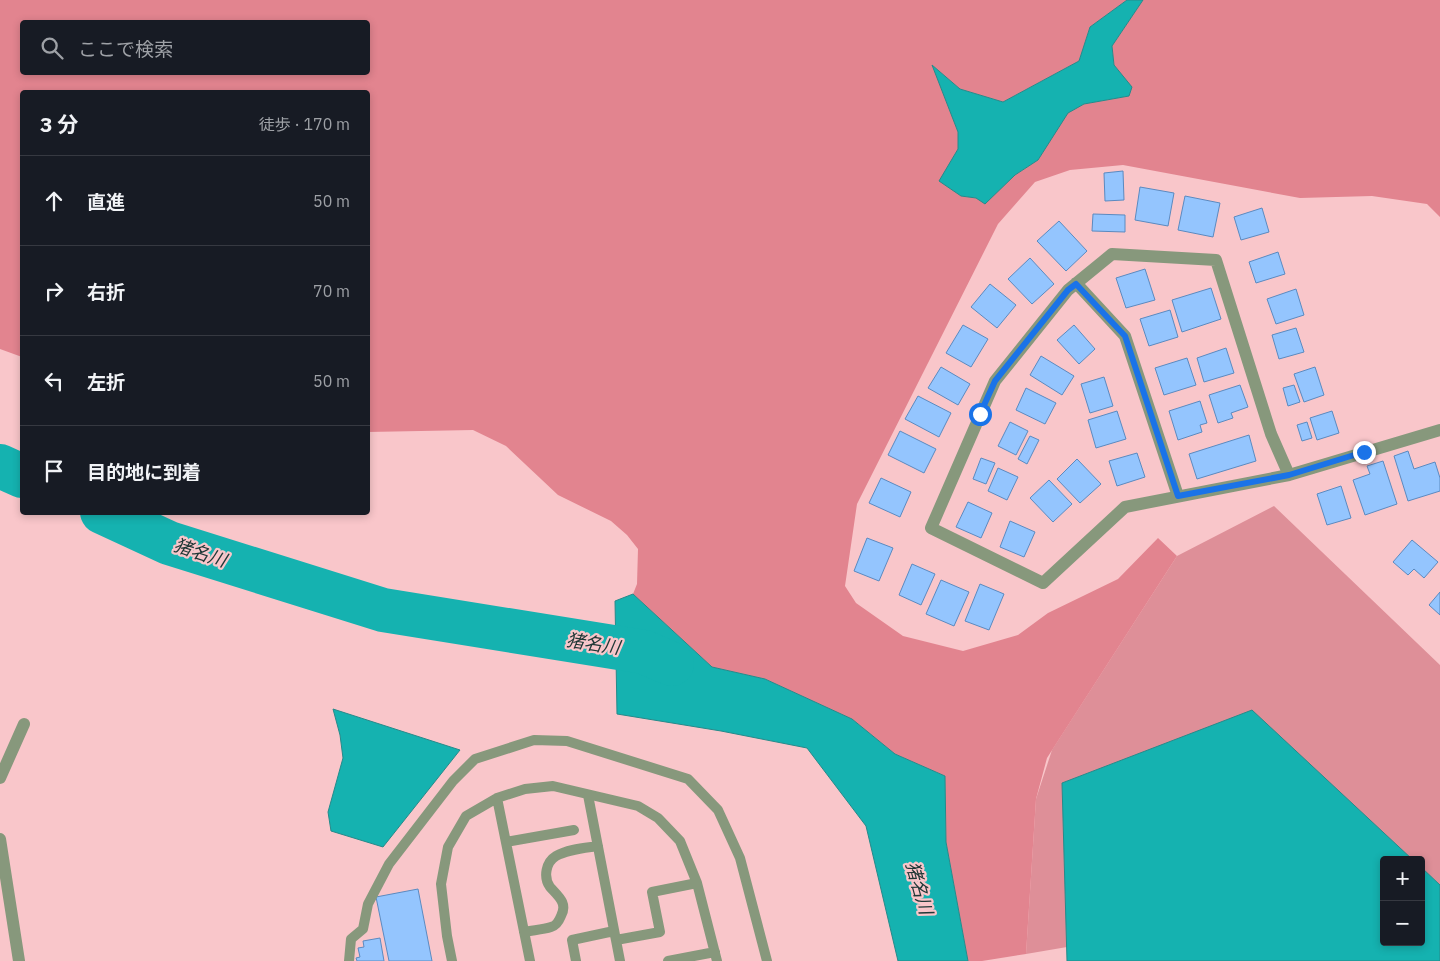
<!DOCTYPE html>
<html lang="ja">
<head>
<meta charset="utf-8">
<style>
  body { margin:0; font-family:"IBM Plex Sans","Noto Sans JP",sans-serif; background:#242831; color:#f1f3f6 }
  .controls { position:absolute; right:15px; bottom:15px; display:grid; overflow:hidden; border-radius:5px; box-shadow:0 2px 8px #0003 }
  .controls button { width:45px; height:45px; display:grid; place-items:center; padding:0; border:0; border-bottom:1px solid #363941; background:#171b24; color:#f1f3f6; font:25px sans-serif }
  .stop { position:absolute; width:15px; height:15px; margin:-11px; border:4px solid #1a73e8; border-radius:50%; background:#fff }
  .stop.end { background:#1a73e8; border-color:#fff; box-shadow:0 1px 5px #0008 }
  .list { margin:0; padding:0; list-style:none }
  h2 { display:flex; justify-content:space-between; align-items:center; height:65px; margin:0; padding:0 20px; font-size:21px }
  h2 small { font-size:16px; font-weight:400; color:#9ea1a6 }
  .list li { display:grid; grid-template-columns:32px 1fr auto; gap:15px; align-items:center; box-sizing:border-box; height:90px; padding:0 20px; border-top:1px solid #363941 }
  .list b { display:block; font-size:19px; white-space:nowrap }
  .list em { font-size:16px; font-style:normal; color:#9ea1a6 }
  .icon { flex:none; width:28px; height:28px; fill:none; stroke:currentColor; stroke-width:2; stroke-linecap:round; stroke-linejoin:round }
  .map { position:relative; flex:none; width:1440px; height:961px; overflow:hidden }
  .search { position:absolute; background:#171b24; box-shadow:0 2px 8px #0003; left:20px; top:20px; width:350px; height:55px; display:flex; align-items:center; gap:12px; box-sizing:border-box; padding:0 18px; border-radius:5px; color:#9ea1a6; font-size:19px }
  .panel { position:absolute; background:#171b24; box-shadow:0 2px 8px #0003; left:20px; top:90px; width:350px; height:425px; border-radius:5px }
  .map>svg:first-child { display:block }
</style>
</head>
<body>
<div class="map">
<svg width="1440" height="961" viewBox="0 0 1440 961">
  <rect width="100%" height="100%" fill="#f9c6ca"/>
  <!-- green -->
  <path fill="#de8f98" d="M1274 506 1440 665V885L1421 867V860H1413L1252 711 1062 783 1067 947 1026 954 1036 799 1052 750 1177 556Z"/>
  <!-- forest -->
  <path fill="#e2848f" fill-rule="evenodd" d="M0 0H1127L1090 27 1079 61 1003 102 960 89 933 66 958 132V149L940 181 961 196 976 198 985 203 1015 175 1038 160 1067 113 1084 104 1129 96 1131 87 1114 65 1112 46 1143 0H1440V217L1427 204 1372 196 1300 198 1123 165 1070 170 1035 182 998 224 857 504 845 586 856 603 903 636 963 651 1018 635 1048 613 1118 579 1158 538 1177 556 1047 758 1036 799 1026 954 982 961H968L946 842 945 776 895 754 852 719 765 679 712 667 633 594 637 584 638 549 627 535 611 521 558 495 506 446 473 430 368 432V92H22V357L0 349ZM22 22H368V72H22Z"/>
  <!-- water -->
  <path fill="#15b2b0" stroke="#268a8a" d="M1127 0H1143L1112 46 1114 65 1132 87 1129 96 1084 104 1068 113 1038 160 1015 175 985 204 976 198 961 196 939 181 958 149V132L932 65 960 89 1003 102 1079 61 1090 27Z
    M633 594 712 667 765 679 852 719 895 754 945 776 946 842 968 961H898L866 826 807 748 721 731 617 714 615 601Z
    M333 709 460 750 383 847 331 831 328 812 343 758 340 735Z
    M1252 710 1413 860H1384V942H1421V867L1440 885V961H1067L1062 783Z"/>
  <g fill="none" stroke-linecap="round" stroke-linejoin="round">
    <!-- river -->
    <path stroke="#15b2b0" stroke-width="44" d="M0 466 22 476
      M102 512 169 543 383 610 644 652 672 664"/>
  </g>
  <!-- building -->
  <path fill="#94c5fe" stroke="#5b8ac0" d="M1123 171 1124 200 1105 201 1104 173Z
    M1140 187 1174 193 1168 226 1135 220Z
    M1185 196 1220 203 1213 237 1178 230Z
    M1262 208 1269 232 1241 240 1234 217Z
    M1093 214 1125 215V232L1092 231Z
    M1059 221 1087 251 1066 271 1037 241Z
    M1278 252 1285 274 1256 283 1249 262Z
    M1030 258 1054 284 1032 304 1008 279Z
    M1145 269 1155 300 1126 308 1116 278Z
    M990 284 1016 305 997 328 971 307Z
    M1211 288 1221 319 1182 332 1172 300Z
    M1296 289 1304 315 1276 324 1267 299Z
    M1170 310 1178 337 1149 346 1140 319Z
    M963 325 988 339 971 367 946 353Z
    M1074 325 1095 349 1079 364 1057 340Z
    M1296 328 1304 352 1279 359 1272 335Z
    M1226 348 1234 373 1204 382 1197 358Z
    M1041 356 1074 376 1062 395 1030 375Z
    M1187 358 1196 385 1164 395 1155 368Z
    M941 367 970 384 958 405 928 388Z
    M1315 367 1324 395 1304 402 1294 374Z
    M1104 377 1113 406 1090 413 1081 384Z
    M1240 385 1248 407 1231 413 1233 418 1218 423 1209 395Z
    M1294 385 1300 402 1288 406 1283 388Z
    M1026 388 1056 403 1045 424 1016 410Z
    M918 396 951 413 939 437 905 419Z
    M1200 401 1207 423 1200 425 1202 432 1178 440 1169 411Z
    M1117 411 1126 439 1096 448 1088 420Z
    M1332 411 1339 433 1317 440 1310 418Z
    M1010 422 1028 431 1016 455 998 446Z
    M1307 422 1312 438 1302 441 1297 425Z
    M900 431 936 449 924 473 888 455Z
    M1249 435 1256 461 1197 479 1189 454Z
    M1030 436 1039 440 1027 464 1018 459Z
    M1408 451 1414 469 1435 462 1440 478V491L1408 501 1394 456Z
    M1137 453 1145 477 1117 486 1109 461Z
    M981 458 995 463 986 484 973 479Z
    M1077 459 1101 484 1080 503 1057 479Z
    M1383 461 1397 504 1365 515 1353 480 1370 474 1367 466Z
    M998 468 1018 477 1007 500 988 491Z
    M881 478 911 492 900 517 869 503Z
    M1049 480 1072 504 1053 522 1030 498Z
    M1341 486 1351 518 1327 525 1317 494Z
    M968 502 992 513 981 538 956 527Z
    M1010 521 1035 532 1024 557 1000 547Z
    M867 538 893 548 879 581 854 571Z
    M1412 540 1438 562 1424 578 1414 569 1408 575 1393 562Z
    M912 564 935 574 921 605 899 595Z
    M941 580 969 592 954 626 926 614Z
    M980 584 1004 594 989 630 965 621Z
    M1440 592V615L1429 605Z
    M418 889 432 961H389L376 897Z
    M380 938 384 961H357L356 958 360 957 358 948 364 947 363 941Z"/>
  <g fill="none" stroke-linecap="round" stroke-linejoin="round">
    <!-- service -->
    <path stroke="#87987c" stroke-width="10" d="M588 795 620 961
      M497 798 530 961
      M506 842 574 830
      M524 932C532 930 542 930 551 927 556 926 559 921 561 916 568 903 558 896 550 887 543 877 546 862 556 856 568 849 584 848 598 846
      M616 940 660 932 652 892 697 883
      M349 961 351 939 363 929 368 904 389 864 453 781 475 759 534 740 567 741 688 779 718 810 740 858 767 961
      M452 961 447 936 441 884 448 847 466 816 497 798 525 789 553 786 638 806 658 818 680 841 697 883 717 961
      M576 961 572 940 614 931
      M668 961 715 952"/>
    <!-- minor -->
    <path stroke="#87987c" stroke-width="12" d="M1076 283 1125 336 1178 496
      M1289 475 1271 434 1216 260 1112 254 1068 290 995 381 931 528 1043 583 1125 507 1289 475 1440 430
      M0 778 24 724
      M0 839 19 961"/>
  </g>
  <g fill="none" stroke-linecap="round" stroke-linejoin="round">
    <!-- route -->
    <path stroke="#1a73e8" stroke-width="6" d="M980 414 995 381 1068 290 1076 284 1125 336 1178 496 1289 475 1364 452"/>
  </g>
  <g text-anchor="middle" stroke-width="4.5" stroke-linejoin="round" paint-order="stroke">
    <!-- water labels -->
    <g font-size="18" font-style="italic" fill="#213837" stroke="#f9c6ca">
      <text transform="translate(200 553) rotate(18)" y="6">猪名川</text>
      <text transform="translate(593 644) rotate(9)" y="6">猪名川</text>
      <text transform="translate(919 888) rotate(74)" y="6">猪名川</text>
    </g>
  </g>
</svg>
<div class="controls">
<button>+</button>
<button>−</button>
</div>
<div class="stop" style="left:980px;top:414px"></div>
<div class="stop end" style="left:1364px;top:452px"></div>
<div class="search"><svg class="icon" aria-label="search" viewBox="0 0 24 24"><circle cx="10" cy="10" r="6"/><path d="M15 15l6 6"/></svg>ここで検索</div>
<section class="panel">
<h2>3 分<small>徒歩 · 170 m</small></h2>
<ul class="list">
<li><svg class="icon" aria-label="ahead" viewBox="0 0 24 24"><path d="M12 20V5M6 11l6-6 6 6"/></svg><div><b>直進</b></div><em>50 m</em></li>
<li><svg class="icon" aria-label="right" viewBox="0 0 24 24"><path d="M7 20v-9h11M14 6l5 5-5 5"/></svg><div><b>右折</b></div><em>70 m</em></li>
<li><svg class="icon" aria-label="left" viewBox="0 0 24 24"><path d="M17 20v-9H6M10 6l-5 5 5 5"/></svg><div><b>左折</b></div><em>50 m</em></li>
<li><svg class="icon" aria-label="arrive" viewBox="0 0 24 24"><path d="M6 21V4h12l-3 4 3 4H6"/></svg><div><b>目的地に到着</b></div></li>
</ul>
</section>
</div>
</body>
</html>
